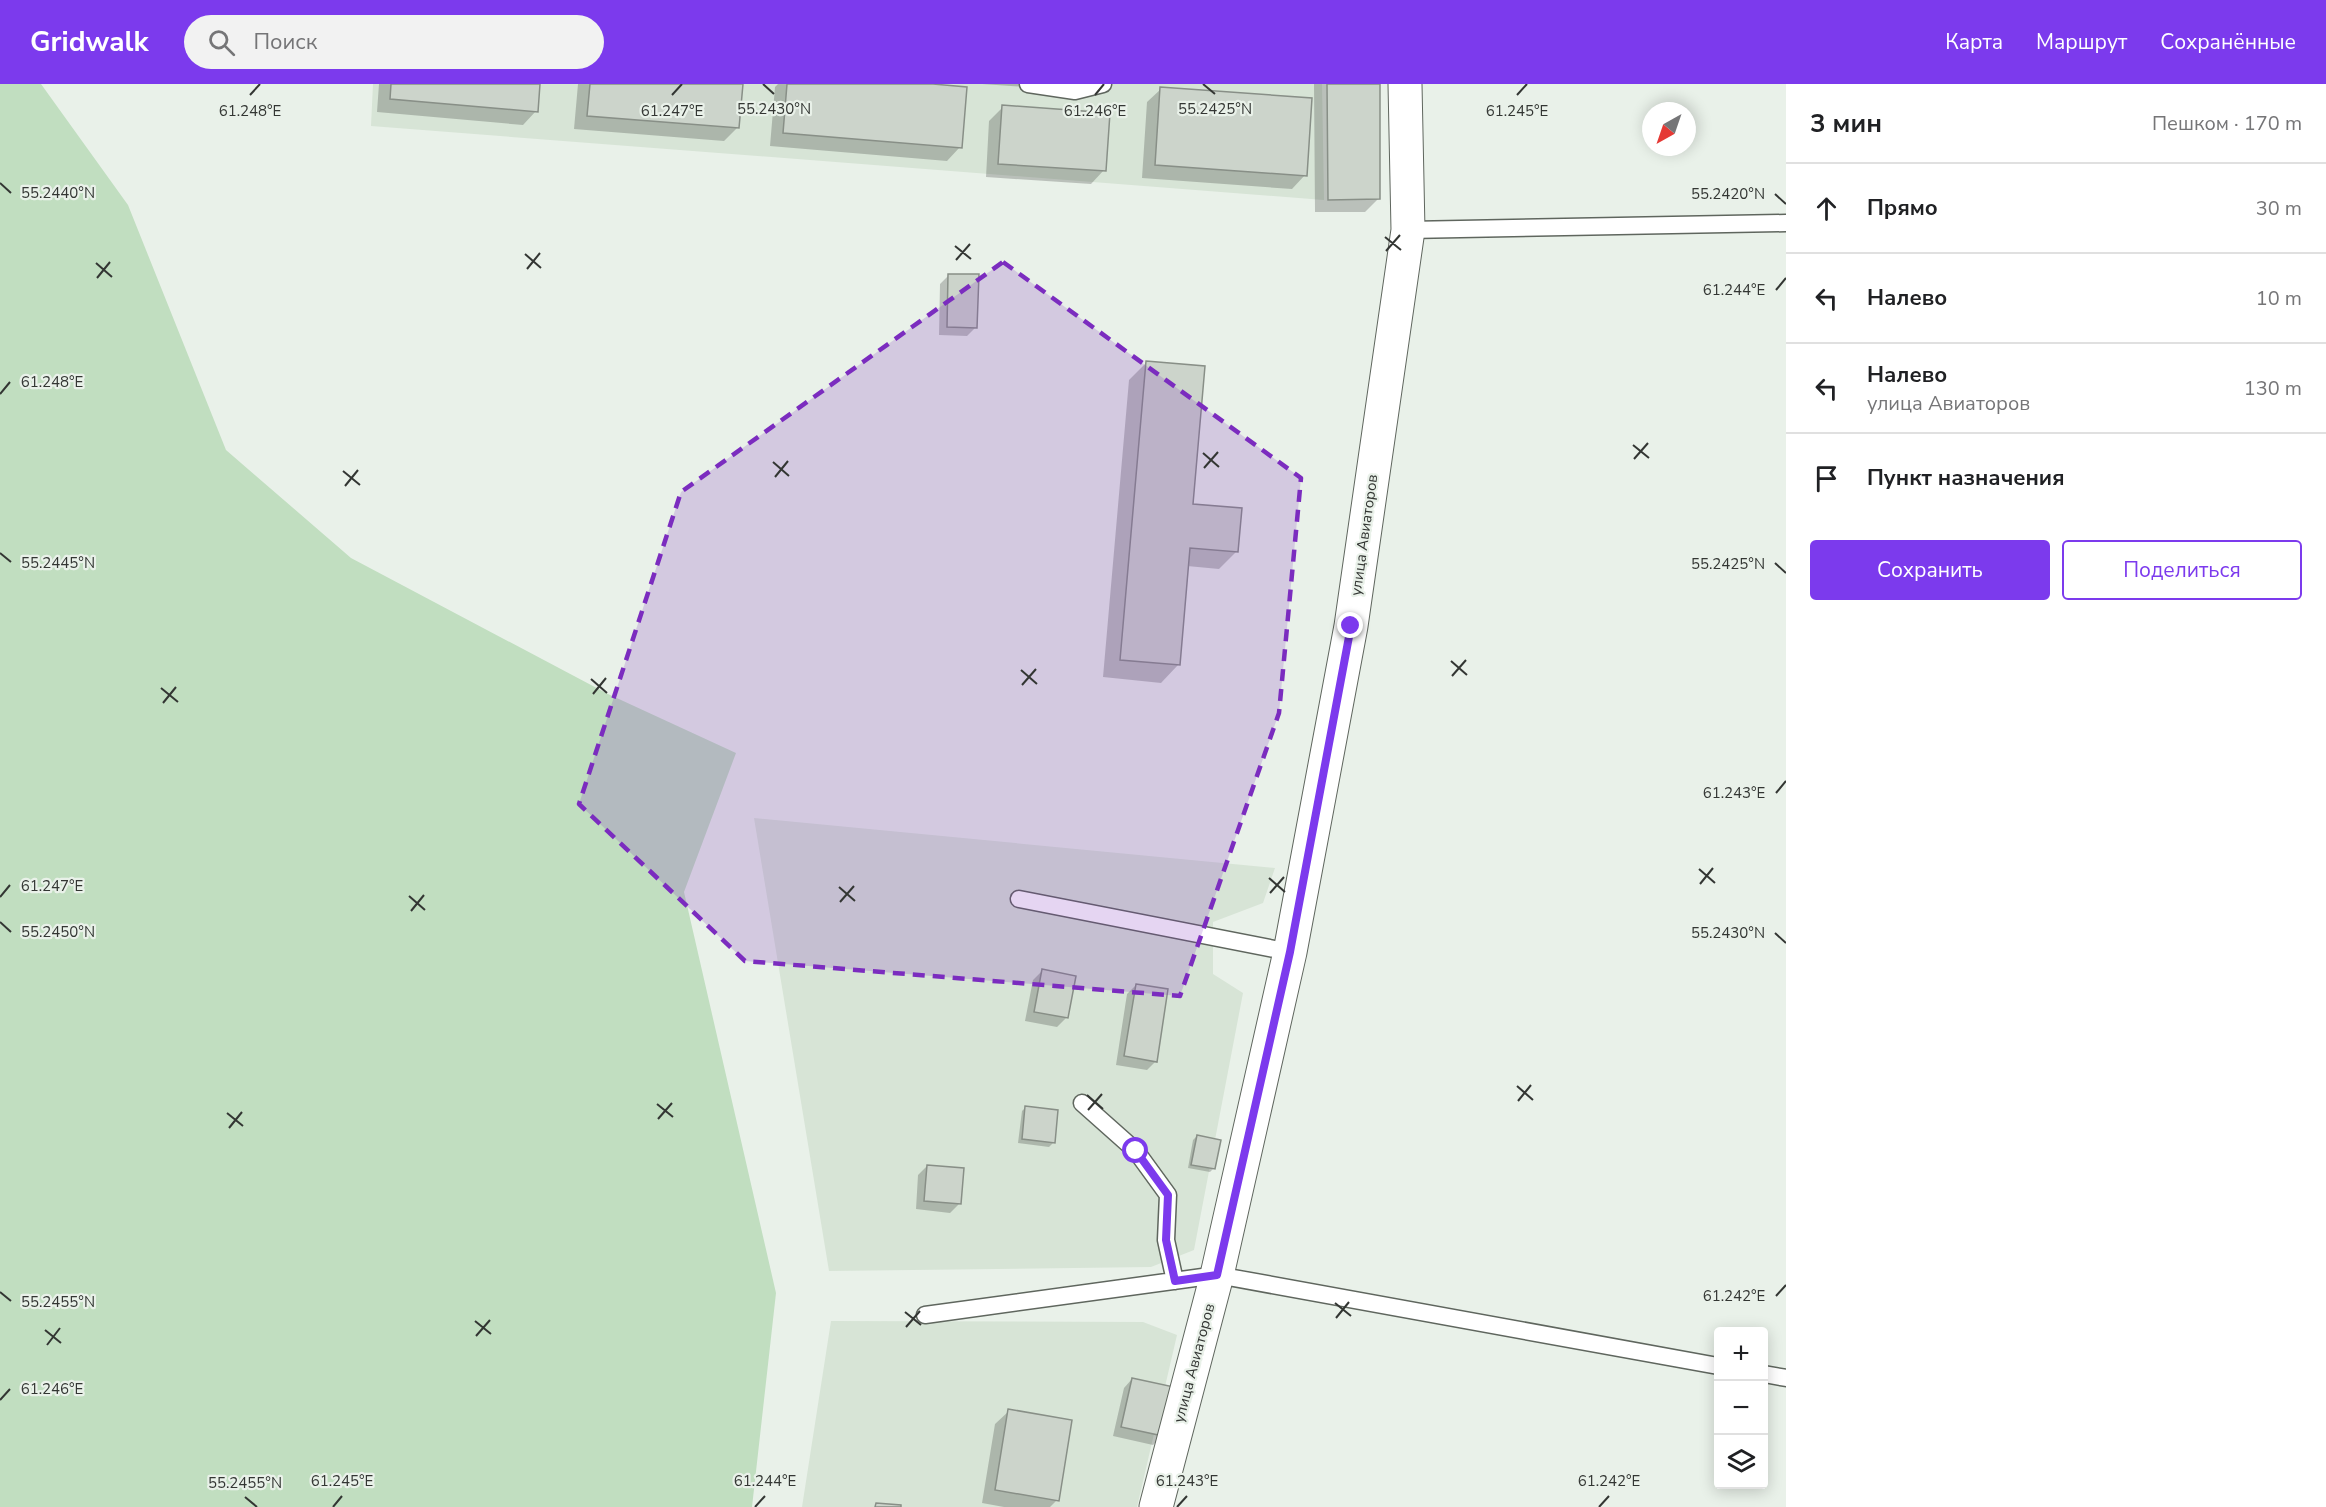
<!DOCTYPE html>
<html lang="ru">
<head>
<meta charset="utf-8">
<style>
  body { margin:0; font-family:"Nunito Sans",sans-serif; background:#f2f2f2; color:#202124 }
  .controls { position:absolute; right:18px; bottom:18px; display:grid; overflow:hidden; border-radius:6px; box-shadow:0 3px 15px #0003 }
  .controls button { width:54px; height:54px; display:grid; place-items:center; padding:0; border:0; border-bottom:2px solid #e0e0e0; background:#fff; color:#202124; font:30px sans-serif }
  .compass { position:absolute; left:1642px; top:18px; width:54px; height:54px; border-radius:50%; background:#fff; box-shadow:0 3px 15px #0003; rotate:220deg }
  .stop { position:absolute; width:18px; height:18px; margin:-14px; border:4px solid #7c3aed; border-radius:50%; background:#fff }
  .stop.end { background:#7c3aed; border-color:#fff; box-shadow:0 2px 6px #0008 }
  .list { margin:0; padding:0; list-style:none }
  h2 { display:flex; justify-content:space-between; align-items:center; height:78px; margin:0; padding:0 24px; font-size:26px }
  h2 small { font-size:20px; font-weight:400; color:#757577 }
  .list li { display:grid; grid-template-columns:39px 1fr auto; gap:18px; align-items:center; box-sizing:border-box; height:90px; padding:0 24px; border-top:2px solid #e0e0e0 }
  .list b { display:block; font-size:22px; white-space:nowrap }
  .list p { margin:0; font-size:20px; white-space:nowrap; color:#757577 }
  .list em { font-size:20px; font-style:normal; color:#757577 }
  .actions { display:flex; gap:12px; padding:18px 24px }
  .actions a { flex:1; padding:14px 0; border:2px solid #7c3aed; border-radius:6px; text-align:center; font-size:21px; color:#7c3aed }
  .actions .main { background:#7c3aed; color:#fff }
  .icon { flex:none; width:33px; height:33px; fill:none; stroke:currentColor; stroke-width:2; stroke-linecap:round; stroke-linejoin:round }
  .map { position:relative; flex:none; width:1786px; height:1423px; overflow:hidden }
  header { display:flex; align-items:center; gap:36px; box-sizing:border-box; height:84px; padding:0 30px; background:#7c3aed; color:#fff }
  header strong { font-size:28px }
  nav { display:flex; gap:33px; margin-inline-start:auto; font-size:21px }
  .search { width:420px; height:54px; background:#f2f2f2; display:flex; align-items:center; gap:15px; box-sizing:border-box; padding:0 21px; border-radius:33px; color:#757577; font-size:22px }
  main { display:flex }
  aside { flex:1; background:#fff }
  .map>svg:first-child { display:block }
</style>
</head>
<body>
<header>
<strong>Gridwalk</strong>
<div class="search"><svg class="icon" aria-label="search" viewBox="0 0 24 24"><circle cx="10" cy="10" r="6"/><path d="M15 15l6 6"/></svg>Поиск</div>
<nav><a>Карта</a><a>Маршрут</a><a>Сохранённые</a></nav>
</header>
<main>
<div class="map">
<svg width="1786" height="1423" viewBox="0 0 1786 1423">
  <rect width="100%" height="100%" fill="#e9f1e9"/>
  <!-- built -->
  <path fill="#d7e4d6" d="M373 0H1322L1324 116 371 42Z
    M754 734 1275 784 1263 819 1213 838V890L1243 909 1194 1166 1151 1183 829 1187Z
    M831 1237 1143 1238 1177 1251 1137 1423H802Z"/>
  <!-- green -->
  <path fill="#c1dec0" d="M0 0H41L128 121 226 366 351 474 608 610 736 669 684 808 776 1209 752 1423H0Z"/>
  <!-- shadow -->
  <path fill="#0003" d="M379 0H539L536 27 523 41 377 28Z
    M578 0H741L738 43 724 57 574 45Z
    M778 0H915L960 63 947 77 770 62 775 3Z
    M982 0H1095L1088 7Z
    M1314 0H1378L1379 114 1365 128H1315Z
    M1161 5 1305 91 1292 105 1142 94 1147 18Z
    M1003 23 1104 86 1091 100 986 93 989 37Z
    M949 191 976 243 967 252 939 251 940 200Z
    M1147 278 1192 421 1237 467 1219 485 1187 482 1178 581 1161 599 1103 593 1129 296Z
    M1042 887 1066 934 1057 943 1025 937 1033 896Z
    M1136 901 1156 977 1147 986 1116 981 1127 910Z
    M1026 1023 1053 1059 1049 1063 1018 1059 1022 1027Z
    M1197 1052 1214 1084 1210 1088 1188 1084 1193 1056Z
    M927 1082 959 1120 950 1129 916 1125 918 1091Z
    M1132 1295 1162 1352 1153 1361 1113 1352 1124 1304Z
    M1009 1327 1057 1416 1050 1423H1004L982 1419 995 1340Z"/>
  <!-- building -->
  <path fill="#ccd4cb" stroke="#888f87" stroke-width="1.5" d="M391 0H540L538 28 390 15Z
    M590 0H743L739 44 587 32Z
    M787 0H933L967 3 962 64 783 49Z
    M1327 0H1380V115L1328 116Z
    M1160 3 1312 14 1307 92 1155 81Z
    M1002 21 1110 29 1106 87 998 80Z
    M948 190H979L977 244 947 243Z
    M1146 277 1205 282 1193 420 1242 424 1238 468 1190 464 1180 581 1120 576Z
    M1042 885 1076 892 1068 934 1034 928Z
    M1136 900 1168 905 1157 978 1124 972Z
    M1025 1022 1058 1026 1055 1059 1022 1055Z
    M1197 1051 1221 1056 1215 1085 1191 1081Z
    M927 1081 964 1084 961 1120 924 1117Z
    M1132 1294 1174 1303 1163 1352 1121 1343Z
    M1008 1325 1072 1336 1059 1417 995 1406Z
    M876 1419 901 1421V1423H875Z"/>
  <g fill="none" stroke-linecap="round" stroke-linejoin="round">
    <defs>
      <path id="service" d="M1028 0 1075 7 1103 0
        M1408 146 1786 139
        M1019 815 1290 868
        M1082 1019 1136 1067 1168 1111 1166 1156 1175 1197
        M925 1231 1217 1191 1718 1282
        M1764 1290 1786 1294"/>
      <path id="minor" d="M1156 1423 1217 1191 1290 868 1351 542 1408 146 1405 0"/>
    </defs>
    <!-- service casing -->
    <use href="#service" stroke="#5f665e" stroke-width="19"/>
    <!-- minor casing -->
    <use href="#minor" stroke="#5f665e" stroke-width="35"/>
    <!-- service -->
    <use href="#service" stroke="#fff" stroke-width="16"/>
    <!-- minor -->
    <use href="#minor" stroke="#fff" stroke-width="33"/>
  </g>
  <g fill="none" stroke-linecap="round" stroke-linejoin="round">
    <!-- route -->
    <path stroke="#7c3aed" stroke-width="8" d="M1136 1067 1168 1111 1166 1156 1175 1197 1217 1191 1290 868 1351 542"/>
  </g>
  <!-- marked area -->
  <path fill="#7b2cbf" fill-opacity="0.2" stroke="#7b2cbf" stroke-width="4.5" stroke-dasharray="12 8" stroke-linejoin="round" d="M1003 178 1301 394 1279 629 1180 912 745 877 579 720 681 408Z"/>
  <!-- ticks -->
  <path fill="none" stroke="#333633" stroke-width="2" d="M763 0 774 10M1203 0 1215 10M250 11 260 0M672 11 682 0M1095 11 1104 0M1517 11 1527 0M0 99 11 109M1775 110 1786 120M1385 153 1401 166M955 162 971 175M1386 167 1400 151M525 170 541 184M956 176 970 160M96 179 112 193M527 185 540 169M97 194 110 178M1776 206 1786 194M0 310 10 298M1633 361 1649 374M1203 369 1219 383M1634 375 1648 359M773 378 789 392M1204 384 1218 368M343 387 360 401M775 393 788 377M345 402 358 386M0 469 11 478M1775 479 1786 489M1451 577 1467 591M1021 586 1037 600M1452 592 1466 576M591 595 607 609M1022 601 1036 585M161 604 178 618M593 610 606 594M163 619 176 603M1776 709 1786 697M1699 785 1715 799M1269 794 1285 808M1700 800 1713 784M839 803 855 817M1270 809 1284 793M409 812 425 826M0 813 10 801M840 818 854 802M411 827 424 811M0 838 11 848M1775 849 1786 859M1517 1002 1533 1016M1087 1011 1103 1025M1518 1017 1531 1001M657 1020 673 1033M1088 1026 1102 1010M227 1029 243 1042M658 1035 672 1019M229 1044 242 1028M0 1208 11 1217M1776 1212 1786 1201M1335 1219 1351 1232M905 1228 921 1241M1336 1234 1349 1218M475 1237 491 1250M906 1243 920 1227M45 1246 61 1259M476 1252 490 1236M47 1261 60 1244M0 1316 10 1305M245 1413 257 1423M333 1423 342 1412M755 1423 765 1412M1177 1423 1187 1412M1599 1423 1609 1412"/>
  <g text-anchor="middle" stroke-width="4.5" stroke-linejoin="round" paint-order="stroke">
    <!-- street labels -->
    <g font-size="15" fill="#333633" stroke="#e9f1e9">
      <text transform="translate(1364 451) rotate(-82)" y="5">улица Авиаторов</text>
      <text transform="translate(1194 1279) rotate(-75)" y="5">улица Авиаторов</text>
    </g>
  </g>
  <g font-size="15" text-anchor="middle" fill="#333633" stroke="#e9f1e9" stroke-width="4.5" stroke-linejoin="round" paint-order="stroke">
    <text x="774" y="30">55.2430°N</text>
    <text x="1215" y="30">55.2425°N</text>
    <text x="250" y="32">61.248°E</text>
    <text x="672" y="32">61.247°E</text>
    <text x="1095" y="32">61.246°E</text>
    <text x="1517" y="32">61.245°E</text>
    <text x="58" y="114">55.2440°N</text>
    <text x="1728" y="115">55.2420°N</text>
    <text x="1734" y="211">61.244°E</text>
    <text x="52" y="303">61.248°E</text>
    <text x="58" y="484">55.2445°N</text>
    <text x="1728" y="485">55.2425°N</text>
    <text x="1734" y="714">61.243°E</text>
    <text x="52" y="807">61.247°E</text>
    <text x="58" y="853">55.2450°N</text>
    <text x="1728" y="854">55.2430°N</text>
    <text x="1734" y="1217">61.242°E</text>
    <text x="58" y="1223">55.2455°N</text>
    <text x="52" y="1310">61.246°E</text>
    <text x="342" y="1402">61.245°E</text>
    <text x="765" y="1402">61.244°E</text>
    <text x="1187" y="1402">61.243°E</text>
    <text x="1609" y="1402">61.242°E</text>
    <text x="245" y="1404">55.2455°N</text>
  </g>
</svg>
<div class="controls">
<button>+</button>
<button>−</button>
<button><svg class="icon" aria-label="layers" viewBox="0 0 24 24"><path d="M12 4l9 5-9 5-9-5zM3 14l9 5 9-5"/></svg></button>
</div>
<svg class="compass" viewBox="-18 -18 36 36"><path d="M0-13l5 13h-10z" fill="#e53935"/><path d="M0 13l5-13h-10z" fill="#757577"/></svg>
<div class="stop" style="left:1136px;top:1067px"></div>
<div class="stop end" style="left:1351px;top:542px"></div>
</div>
<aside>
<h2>3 мин<small>Пешком · 170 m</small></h2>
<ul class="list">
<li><svg class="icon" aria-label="ahead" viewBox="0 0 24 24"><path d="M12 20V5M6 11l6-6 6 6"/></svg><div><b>Прямо</b></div><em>30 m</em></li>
<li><svg class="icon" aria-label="left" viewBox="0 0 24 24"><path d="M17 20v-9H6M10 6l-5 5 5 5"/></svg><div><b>Налево</b></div><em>10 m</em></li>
<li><svg class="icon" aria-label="left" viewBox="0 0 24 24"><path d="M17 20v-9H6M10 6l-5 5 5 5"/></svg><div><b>Налево</b><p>улица Авиаторов</p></div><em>130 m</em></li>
<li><svg class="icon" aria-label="arrive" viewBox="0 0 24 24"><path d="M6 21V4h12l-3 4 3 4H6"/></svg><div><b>Пункт назначения</b></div></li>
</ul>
<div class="actions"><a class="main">Сохранить</a><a>Поделиться</a></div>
</aside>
</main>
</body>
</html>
